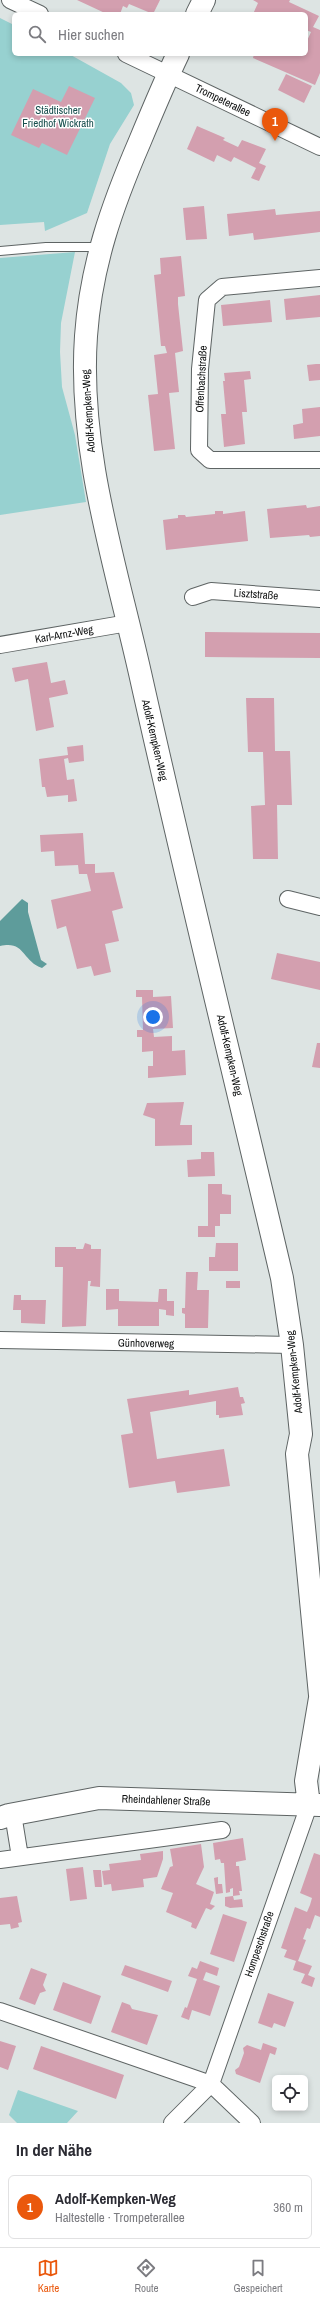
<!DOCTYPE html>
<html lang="de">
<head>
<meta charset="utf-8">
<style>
  body { margin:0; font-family:"Archivo Narrow",sans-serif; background:#f2f2f3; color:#2b2b33 }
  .controls { position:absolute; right:12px; bottom:12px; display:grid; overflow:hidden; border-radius:6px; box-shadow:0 2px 6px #0003 }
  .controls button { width:36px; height:36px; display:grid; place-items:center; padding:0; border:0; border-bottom:1px solid #e1e1e2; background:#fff; color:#2b2b33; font:20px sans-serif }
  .you { position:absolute; left:153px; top:1017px; width:14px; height:14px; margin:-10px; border:3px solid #fff; border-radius:50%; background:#1a73e8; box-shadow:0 0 0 6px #1a73e833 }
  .badge { display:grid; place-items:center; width:26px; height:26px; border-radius:50%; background:#ea580c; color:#fff; font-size:13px; font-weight:700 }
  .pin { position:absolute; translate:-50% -33px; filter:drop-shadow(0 1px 2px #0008) }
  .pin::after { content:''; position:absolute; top:21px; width:14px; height:12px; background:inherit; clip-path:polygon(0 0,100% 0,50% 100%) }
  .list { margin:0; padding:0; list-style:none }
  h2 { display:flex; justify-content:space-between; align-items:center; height:52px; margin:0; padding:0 16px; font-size:17px }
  h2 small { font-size:13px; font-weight:400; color:#7c7c81 }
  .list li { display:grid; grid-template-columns:26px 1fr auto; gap:12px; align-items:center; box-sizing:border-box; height:64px; margin:0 8px 8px; padding:0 8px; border:1px solid #e1e1e2; border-radius:6px }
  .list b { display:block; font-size:15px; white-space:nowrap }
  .list p { margin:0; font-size:13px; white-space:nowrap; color:#7c7c81 }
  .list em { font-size:13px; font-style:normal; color:#7c7c81 }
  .icon { flex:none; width:22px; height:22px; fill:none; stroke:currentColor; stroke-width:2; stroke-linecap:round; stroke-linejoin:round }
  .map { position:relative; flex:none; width:320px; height:2123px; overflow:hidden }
  .search { position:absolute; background:#fff; box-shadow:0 2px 6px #0003; left:12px; right:12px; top:12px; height:44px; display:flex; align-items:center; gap:10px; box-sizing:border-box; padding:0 14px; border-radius:6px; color:#7c7c81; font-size:15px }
  .sheet { height:124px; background:#fff }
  nav { display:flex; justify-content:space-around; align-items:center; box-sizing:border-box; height:56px; border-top:1px solid #e1e1e2; background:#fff; font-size:11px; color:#7c7c81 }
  nav a { display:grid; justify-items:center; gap:2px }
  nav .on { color:#ea580c }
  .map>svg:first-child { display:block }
</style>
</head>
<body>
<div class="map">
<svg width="320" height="2123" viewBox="0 0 320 2123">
  <rect width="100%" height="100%" fill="#dde4e3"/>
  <!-- green -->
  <path fill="#97d1d0" d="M0 18 14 25V54H69L121 83 131 93 134 105 110 144 87 213 45 231 44 222 0 225Z
    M75 252 61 323 60 352 62 387 75 435 86 502 0 515V258Z
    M18 2090 78 2111 67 2123H17L9 2115Z"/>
  <!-- water -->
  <path fill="#5e9c9b" d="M22 899 28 903V912L41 960 47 964 42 968C22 961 25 940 0 946V921Z"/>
  <!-- building -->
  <path fill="#d39faf" d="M77 0H160L153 14 129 4 127 8 123 6 120 14H107Z
    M253 0H290L289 2 319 16 313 27 320 30V73L315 85 253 58 254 54 300 56 306 54V43L311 32 306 30V14H253L258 3Z
    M286 74 312 86 304 103 278 90Z
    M69 86 95 98 67 155 42 143 39 148 11 135 33 89 61 102Z
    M197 126 225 138 223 140 238 147 242 140 266 149 259 163 266 166 259 181 251 178 256 168 234 157 231 162 217 155 214 162 187 149Z
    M204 206 207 239 186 240 183 208Z
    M275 209 276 215 320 211V232L254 240 253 233 229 236 227 214Z
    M181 256 185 296 178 297V304L183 351 175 353 179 392 169 393 175 449 154 451 148 395 158 394 154 355 167 353 165 346H161L154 275 161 274 160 258Z
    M320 295V317L286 320 284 299Z
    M270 300 272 322 223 326 221 305Z
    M316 364H320V380L309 381 307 365Z
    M250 371 251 379 244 380 247 412H242L245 444 224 447 221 414H226L223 381H225L224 373Z
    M320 407V436L294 439 293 425 303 423 302 409Z
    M306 505 307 508 320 506V536L310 537 309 535 270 538 267 509Z
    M215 511H223V514L245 511 248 541 166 550 163 520 178 518V515H185L186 517 215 514Z
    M205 632 320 633V658L205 657Z
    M47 662 51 683 65 680 68 694 49 698 54 727 36 731 28 679 15 682 12 668Z
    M246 698H274L275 751H290L292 805H277L278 859H253L251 806 265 805 263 752H248Z
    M83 745 84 761 69 763 68 758 64 759 67 780 74 779 77 801 68 802V795L47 797 45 787H42L39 759 68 755 67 747Z
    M83 833 85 864H95V873L114 872 123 908 112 911 119 941 105 944 111 972 94 976 91 966 77 969 66 926 57 929 51 900 91 891 87 874H79L78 865 55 866 54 851 41 852 40 835Z
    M277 953 320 962V990L271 979Z
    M136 990H153V997L171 996 173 1028 153 1029 154 1037 172 1036V1051L185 1050 186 1075 148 1078V1066H153V1051L142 1052V1037H137V1030H143L142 997H136Z
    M317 1043H320V1068L312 1067Z
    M184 1102 180 1125H192V1145L155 1146V1119L143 1115 147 1103Z
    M201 1152H214L215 1176 188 1177 187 1160 201 1159Z
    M208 1184H222V1194L231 1195V1214H220V1226H215V1237H198V1226H208Z
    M85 1243 91 1245V1249H101L100 1287 90 1286 91 1281H88L86 1326 62 1327 63 1267H55V1247H76V1249H83Z
    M216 1243H238V1271H209V1257H215Z
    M186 1272H198L197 1290H209L208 1328H185V1314L182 1313V1308H185Z
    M226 1281H240V1288H226Z
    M106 1289H119V1301L158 1302 159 1289H167V1301H174V1316L166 1315V1310L159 1309V1326H118V1309L106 1310Z
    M14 1295H21V1300H46L45 1324 21 1323V1310H13Z
    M238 1387 240 1397H243L245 1403 241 1404 243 1415 219 1418V1415H216V1401L150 1412 157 1459 224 1449 230 1486 177 1493 175 1481 129 1488 121 1435 133 1433 127 1399 189 1390V1395Z
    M243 1838 246 1860 236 1862V1866H239L242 1891H239L240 1895 233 1896V1888L230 1889V1892L226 1893 224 1863H221L220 1859 215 1860 213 1843Z
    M201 1844 204 1867 196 1884 214 1892 210 1904 215 1906 211 1910 206 1908 196 1929 191 1927 192 1923 166 1912 173 1893 161 1889 170 1867 173 1866 170 1849Z
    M163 1851V1859L157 1877 143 1879 144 1887 112 1891 111 1884 104 1885 102 1871 110 1870 109 1864 141 1860 140 1854Z
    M314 1853 320 1855V1917L315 1915 310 1929 307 1928 303 1939 306 1940 298 1961 312 1966 308 1975 315 1978 312 1987 301 1983 305 1974 293 1970 296 1961 284 1957 287 1950 281 1948 295 1907 307 1912 310 1905 312 1898 300 1893Z
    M83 1867 87 1899 70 1901 66 1869Z
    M93 1870H101L102 1887H95Z
    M218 1877V1884H222L223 1893 216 1894 214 1878Z
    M17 1896 22 1922 18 1923 19 1927 11 1929 10 1924 0 1925V1898Z
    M233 1896 234 1900 242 1899 243 1907 230 1908 225 1906V1897Z
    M223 1914 247 1922 234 1962 210 1954Z
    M200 1961 219 1968 217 1976 206 1972 203 1980 220 1986 210 2016 192 2010 189 2020 181 2017 185 2007 187 2008 197 1979 188 1976 192 1967 197 1969Z
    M125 1965 172 1981 168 1992 121 1975Z
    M31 1968 47 1974 43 1985 46 1991 40 1993 35 2005 19 1999Z
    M63 1982 101 1996 91 2024 53 2010Z
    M268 1993 294 2002 285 2027 274 2023 272 2028 258 2023Z
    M122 2002 130 2005 132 2009 158 2015 147 2045 111 2032Z
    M0 2041 16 2046 8 2070 0 2067Z
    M263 2043 277 2048 275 2055 270 2053 260 2083 236 2074 235 2070 239 2067 244 2053 243 2048 247 2045 261 2050Z
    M41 2046 124 2075 116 2099 33 2069Z"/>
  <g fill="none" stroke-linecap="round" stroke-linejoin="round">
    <defs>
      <path id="lane" d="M0 251 46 247H100"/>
      <path id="street" d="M10 0 40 14
        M126 54 320 147
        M320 278 222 287 207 300 200 369 199 450 210 460H320
        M193 597 211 591 320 599
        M0 645 128 623
        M288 899 320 907
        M0 1340 292 1345
        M13 1814 20 1857
        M0 1860 222 1830
        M0 2011 211 2084 252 2123
        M172 2123 211 2084 309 1805"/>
      <path id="secondary" d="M197 14 204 0
        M178 54C164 83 152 112 140 141 112 206 91 265 86 336 78 450 115 562 140 673 185 875 235 1077 282 1278L292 1345 301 1434 297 1454 320 1695
        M309 1805 306 1781 320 1698
        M0 1818 9 1815 99 1798 320 1805"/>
    </defs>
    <!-- lane casing -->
    <use href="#lane" stroke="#5e6464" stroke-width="10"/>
    <!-- street casing -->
    <use href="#street" stroke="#5e6464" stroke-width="18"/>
    <!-- secondary casing -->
    <use href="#secondary" stroke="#5e6464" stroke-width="24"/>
    <!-- lane -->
    <use href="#lane" stroke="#fff" stroke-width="8"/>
    <!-- street -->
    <use href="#street" stroke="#fff" stroke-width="16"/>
    <!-- secondary -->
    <use href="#secondary" stroke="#fff" stroke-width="22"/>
  </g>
  <g text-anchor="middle" stroke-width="3" stroke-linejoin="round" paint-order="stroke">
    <!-- street labels -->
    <g font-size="11" fill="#0f1111" stroke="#fff">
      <text transform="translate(223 100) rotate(26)" y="4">Trompeterallee</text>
      <text transform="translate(201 379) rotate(-87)" y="4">Offenbachstraße</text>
      <text transform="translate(88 411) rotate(-94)" y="4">Adolf-Kempken-Weg</text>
      <text transform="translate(256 594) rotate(4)" y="4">Lisztstraße</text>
      <text transform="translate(64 634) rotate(-10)" y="4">Karl-Arnz-Weg</text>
      <text transform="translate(155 740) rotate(77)" y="4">Adolf-Kempken-Weg</text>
      <text transform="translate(230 1055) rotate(77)" y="4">Adolf-Kempken-Weg</text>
      <text transform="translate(146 1343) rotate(1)" y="4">Günhoverweg</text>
      <text transform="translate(294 1372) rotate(-96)" y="4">Adolf-Kempken-Weg</text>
      <text transform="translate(166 1800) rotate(2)" y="4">Rheindahlener Straße</text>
      <text transform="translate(259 1944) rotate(-71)" y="4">Hompeschstraße</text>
    </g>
    <!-- park labels -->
    <g font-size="11" fill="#164e4d" stroke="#fff">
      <text x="58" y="114">Städtischer<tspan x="58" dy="13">Friedhof Wickrath</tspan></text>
    </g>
  </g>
</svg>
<div class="controls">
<button><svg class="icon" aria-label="locate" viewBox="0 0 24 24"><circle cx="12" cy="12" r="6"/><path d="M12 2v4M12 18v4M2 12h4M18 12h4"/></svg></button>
</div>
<div class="you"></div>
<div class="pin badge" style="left:275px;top:141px">1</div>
<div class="search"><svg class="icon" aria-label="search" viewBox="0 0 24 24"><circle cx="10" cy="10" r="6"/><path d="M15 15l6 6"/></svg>Hier suchen</div>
</div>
<section class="sheet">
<h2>In der Nähe<small></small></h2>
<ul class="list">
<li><span class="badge">1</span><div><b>Adolf-Kempken-Weg</b><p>Haltestelle · Trompeterallee</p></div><em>360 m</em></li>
</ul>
</section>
<nav>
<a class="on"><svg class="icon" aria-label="map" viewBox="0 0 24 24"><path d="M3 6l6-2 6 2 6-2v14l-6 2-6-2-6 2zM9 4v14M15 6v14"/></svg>Karte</a>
<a><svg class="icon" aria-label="directions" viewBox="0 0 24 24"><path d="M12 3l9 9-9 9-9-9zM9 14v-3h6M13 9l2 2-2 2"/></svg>Route</a>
<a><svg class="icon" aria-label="saved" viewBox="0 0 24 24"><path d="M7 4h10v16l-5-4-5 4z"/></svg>Gespeichert</a>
</nav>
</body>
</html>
